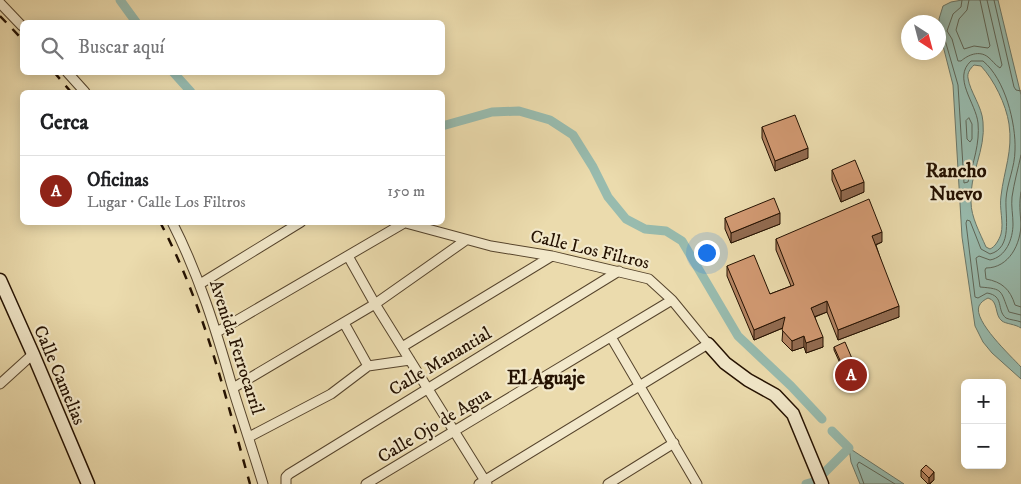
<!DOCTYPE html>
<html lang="es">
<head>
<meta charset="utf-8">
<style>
  body { margin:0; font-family:"IM FELL DW Pica",serif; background:#f2f2f2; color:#202124 }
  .controls { position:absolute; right:15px; bottom:15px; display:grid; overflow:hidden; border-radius:8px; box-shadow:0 2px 12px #0003 }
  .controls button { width:45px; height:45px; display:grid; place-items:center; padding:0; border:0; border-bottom:1px solid #e0e0e0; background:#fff; color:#202124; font:25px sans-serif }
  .compass { position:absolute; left:901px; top:15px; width:45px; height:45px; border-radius:50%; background:#fff; box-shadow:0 2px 12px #0003; rotate:144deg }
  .you { position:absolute; left:706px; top:252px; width:18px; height:18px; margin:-12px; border:4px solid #fff; border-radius:50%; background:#1a73e8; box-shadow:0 0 0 8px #1a73e833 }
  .badge { display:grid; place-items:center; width:32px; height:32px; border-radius:50%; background:#8f2418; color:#fff; font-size:16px; font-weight:700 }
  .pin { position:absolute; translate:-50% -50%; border:2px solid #fff; box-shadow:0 1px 5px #0006 }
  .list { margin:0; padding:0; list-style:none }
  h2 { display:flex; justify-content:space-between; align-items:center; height:65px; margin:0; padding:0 20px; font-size:21px }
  h2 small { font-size:16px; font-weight:400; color:#757577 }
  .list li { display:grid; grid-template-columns:32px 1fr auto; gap:15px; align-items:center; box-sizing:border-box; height:70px; padding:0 20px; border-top:1px solid #e0e0e0 }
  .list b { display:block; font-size:19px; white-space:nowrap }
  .list p { margin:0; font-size:16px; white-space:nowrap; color:#757577 }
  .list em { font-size:16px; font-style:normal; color:#757577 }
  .icon { flex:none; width:28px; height:28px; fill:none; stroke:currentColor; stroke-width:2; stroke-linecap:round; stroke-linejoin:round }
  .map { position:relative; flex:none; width:1021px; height:484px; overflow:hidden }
  .search { position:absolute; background:#fff; box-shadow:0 2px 12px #0003; left:20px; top:20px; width:425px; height:55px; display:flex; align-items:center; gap:12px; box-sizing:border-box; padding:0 18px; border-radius:8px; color:#757577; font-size:19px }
  .panel { position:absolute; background:#fff; box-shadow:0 2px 12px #0003; left:20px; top:90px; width:425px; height:135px; border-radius:8px }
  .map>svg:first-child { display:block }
</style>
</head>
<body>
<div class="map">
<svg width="1021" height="484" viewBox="0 0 1021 484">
  <rect width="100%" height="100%" fill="#ebdbad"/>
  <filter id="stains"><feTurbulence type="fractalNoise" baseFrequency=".004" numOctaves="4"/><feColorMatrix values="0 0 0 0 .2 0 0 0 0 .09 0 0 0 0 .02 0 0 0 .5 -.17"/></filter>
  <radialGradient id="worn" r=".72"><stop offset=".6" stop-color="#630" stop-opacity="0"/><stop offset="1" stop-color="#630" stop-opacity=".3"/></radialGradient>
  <!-- water -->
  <path fill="#98bbae" stroke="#6a7769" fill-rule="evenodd" d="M962 0H998L1021 95V328C1015 324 1006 324 1002 321 994 315 999 301 988 298 984 300 981 302 979 306 973 321 1011 356 1021 367V379L992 353 983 342 975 326 962 237 953 85 939 30V19L943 6 951 2ZM974 65 981 66C994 80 1006 104 1009 124 1013 151 1004 170 1001 196 999 209 1004 222 1001 234 999 240 995 247 990 249L986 247C980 233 971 217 971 202 969 175 986 150 983 122 982 106 970 92 968 78 967 73 970 69 974 65Z
    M849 448 904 484H860L851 462Z"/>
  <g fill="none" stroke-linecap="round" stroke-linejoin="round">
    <!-- shore -->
    <path stroke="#5e6658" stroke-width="1" d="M962 0 961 7 953 14 947 31 952 39 958 61H961C968 55 979 50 988 57 992 60 995 65 1000 68L1002 65 987 0
      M969 0 967 10 959 19 956 30 964 49 974 46 988 48 990 46 980 0
      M994 0 1014 87 1016 90 1021 91
      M938 36 942 37 945 40 958 85 964 183 968 182C973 163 980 143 978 123 976 103 952 78 971 61H983C1005 79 1016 123 1015 150 1015 167 1007 183 1006 199 1005 216 1013 248 990 254L981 249 970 221 967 220 966 223 975 297 978 298 987 293C1005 296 996 310 1006 318 1010 320 1016 320 1021 322
      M969 118 972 124V139L970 142 967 139 966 121Z
      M1021 155C1018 169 1014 183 1012 197 1011 206 1013 215 1013 224 1013 239 1006 257 990 260L979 256 976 258 980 287C1004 289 1000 290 1009 312L1021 315
      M1021 192C1019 203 1020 212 1021 223 1021 244 1009 268 986 268L985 270 986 279C1002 282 1010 289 1015 305L1021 307
      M864 484 857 465 859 462 895 484"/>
    <!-- canal -->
    <path stroke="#98bbae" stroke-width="9" d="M120 0 136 22
      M173 72 191 92
      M442 126 492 112 519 111 550 120 573 135 593 167 608 197 626 219 645 229 666 231 682 241 738 336 791 386 822 419
      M823 474 849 448 832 431
      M806 484 813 482"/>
    <defs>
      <path id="street" d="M0 3 22 26
        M67 72 85 92
        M172 222C199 275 216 330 232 386 242 419 253 451 263 484
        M402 222 491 246 552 256 649 279 672 300 708 344 479 484
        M348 256 375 304 487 484
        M200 284 301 222
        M344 323 368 366
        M217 332 404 223
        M611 337 697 484
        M402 347 552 256
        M0 384 33 354
        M233 388 375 304 466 240
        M249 437 331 394 368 366 410 360
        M286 484V477L289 474 619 271
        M366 484 672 300
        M608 484 674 443"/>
      <path id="secondary" d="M0 280 33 354 88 484
        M708 344 725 363 748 380 775 395 793 414 822 484"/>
    </defs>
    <!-- street casing -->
    <use href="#street" stroke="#56442c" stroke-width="11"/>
    <!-- secondary casing -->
    <use href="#secondary" stroke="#241101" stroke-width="15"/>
    <!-- street -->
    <use href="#street" stroke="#f2e8ca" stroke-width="9"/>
    <!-- secondary -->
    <use href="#secondary" stroke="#f2e8ca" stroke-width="12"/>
    <!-- rail -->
    <path stroke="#241101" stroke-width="2.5" stroke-dasharray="9 9" stroke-linecap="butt" d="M0 16 22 39
      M54 72 71 92
      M160 222C204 305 225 395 250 484"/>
  </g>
  <!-- wall -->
  <path fill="#b48462" stroke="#241101" d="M762 127 808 158 775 171 762 138Z
    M832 170 864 192 841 202 832 180Z
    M725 218 780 224 731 243 725 229Z
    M776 239 882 242 876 245 899 317 838 340 827 312 815 317 823 347 806 353 804 347 792 351 782 341 783 328 754 340 727 276V266L770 294 791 286 776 250Z
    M834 347 859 379 849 383 834 350Z
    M921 470 934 480 930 484H928L921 477Z"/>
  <!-- shaded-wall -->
  <path fill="#926b50" stroke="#241101" d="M808 148V158L775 171V161Z
    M864 182V192L841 202V191Z
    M780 213V224L731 243V233Z
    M882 232V242L872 246V236Z
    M827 301V312L811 318V308Z
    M899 306V317L838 340V330Z
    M785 317V327L754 340V330Z
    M804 336V347L792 351V341Z
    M823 337V347L806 353V343Z
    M859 375V379L849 383V380Z
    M934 472V480L929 484V478Z"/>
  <!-- building -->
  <path fill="#d19972" stroke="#241101" d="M795 115 808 148 775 161 762 127Z
    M855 160 864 182 841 191 832 170Z
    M774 198 780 213 731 233 725 218Z
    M869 199 882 232 872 236 899 306 838 330 827 301 811 308 823 337 806 343 804 336 792 341 782 330 785 317 754 330 727 266 754 255 770 294 794 285 776 239Z
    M845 342 859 375 849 380 834 347Z
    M926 465 934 472 929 478 921 470Z"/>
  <g text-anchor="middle" stroke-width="4.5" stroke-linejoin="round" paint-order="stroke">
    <!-- street labels -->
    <g font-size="18" fill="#241101" stroke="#f2e8ca">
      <text transform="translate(590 249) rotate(13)" y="6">Calle Los Filtros</text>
      <text transform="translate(237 347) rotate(72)" y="6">Avenida Ferrocarril</text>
      <text transform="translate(440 361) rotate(-31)" y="6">Calle Manantial</text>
      <text transform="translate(60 375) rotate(67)" y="6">Calle Camelias</text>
      <text transform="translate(434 425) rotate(-31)" y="6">Calle Ojo de Agua</text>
    </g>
    <!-- quarter labels -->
    <g font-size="20" font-weight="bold" fill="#241101" stroke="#f2e8ca">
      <text x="956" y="177">Rancho<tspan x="956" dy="23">Nuevo</tspan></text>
      <text x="546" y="384">El Aguaje</text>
    </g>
  </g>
  <rect width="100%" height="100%" filter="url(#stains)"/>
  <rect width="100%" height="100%" fill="url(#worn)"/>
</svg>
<div class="controls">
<button>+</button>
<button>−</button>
</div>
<svg class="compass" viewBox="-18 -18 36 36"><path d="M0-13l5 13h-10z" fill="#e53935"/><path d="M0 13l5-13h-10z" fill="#757577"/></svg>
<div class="you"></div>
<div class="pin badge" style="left:851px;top:375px">A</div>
<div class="search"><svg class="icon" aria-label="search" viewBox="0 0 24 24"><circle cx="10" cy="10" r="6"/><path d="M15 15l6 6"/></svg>Buscar aquí</div>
<section class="panel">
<h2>Cerca<small></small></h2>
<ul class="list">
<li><span class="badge">A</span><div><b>Oficinas</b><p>Lugar · Calle Los Filtros</p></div><em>150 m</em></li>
</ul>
</section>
</div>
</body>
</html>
